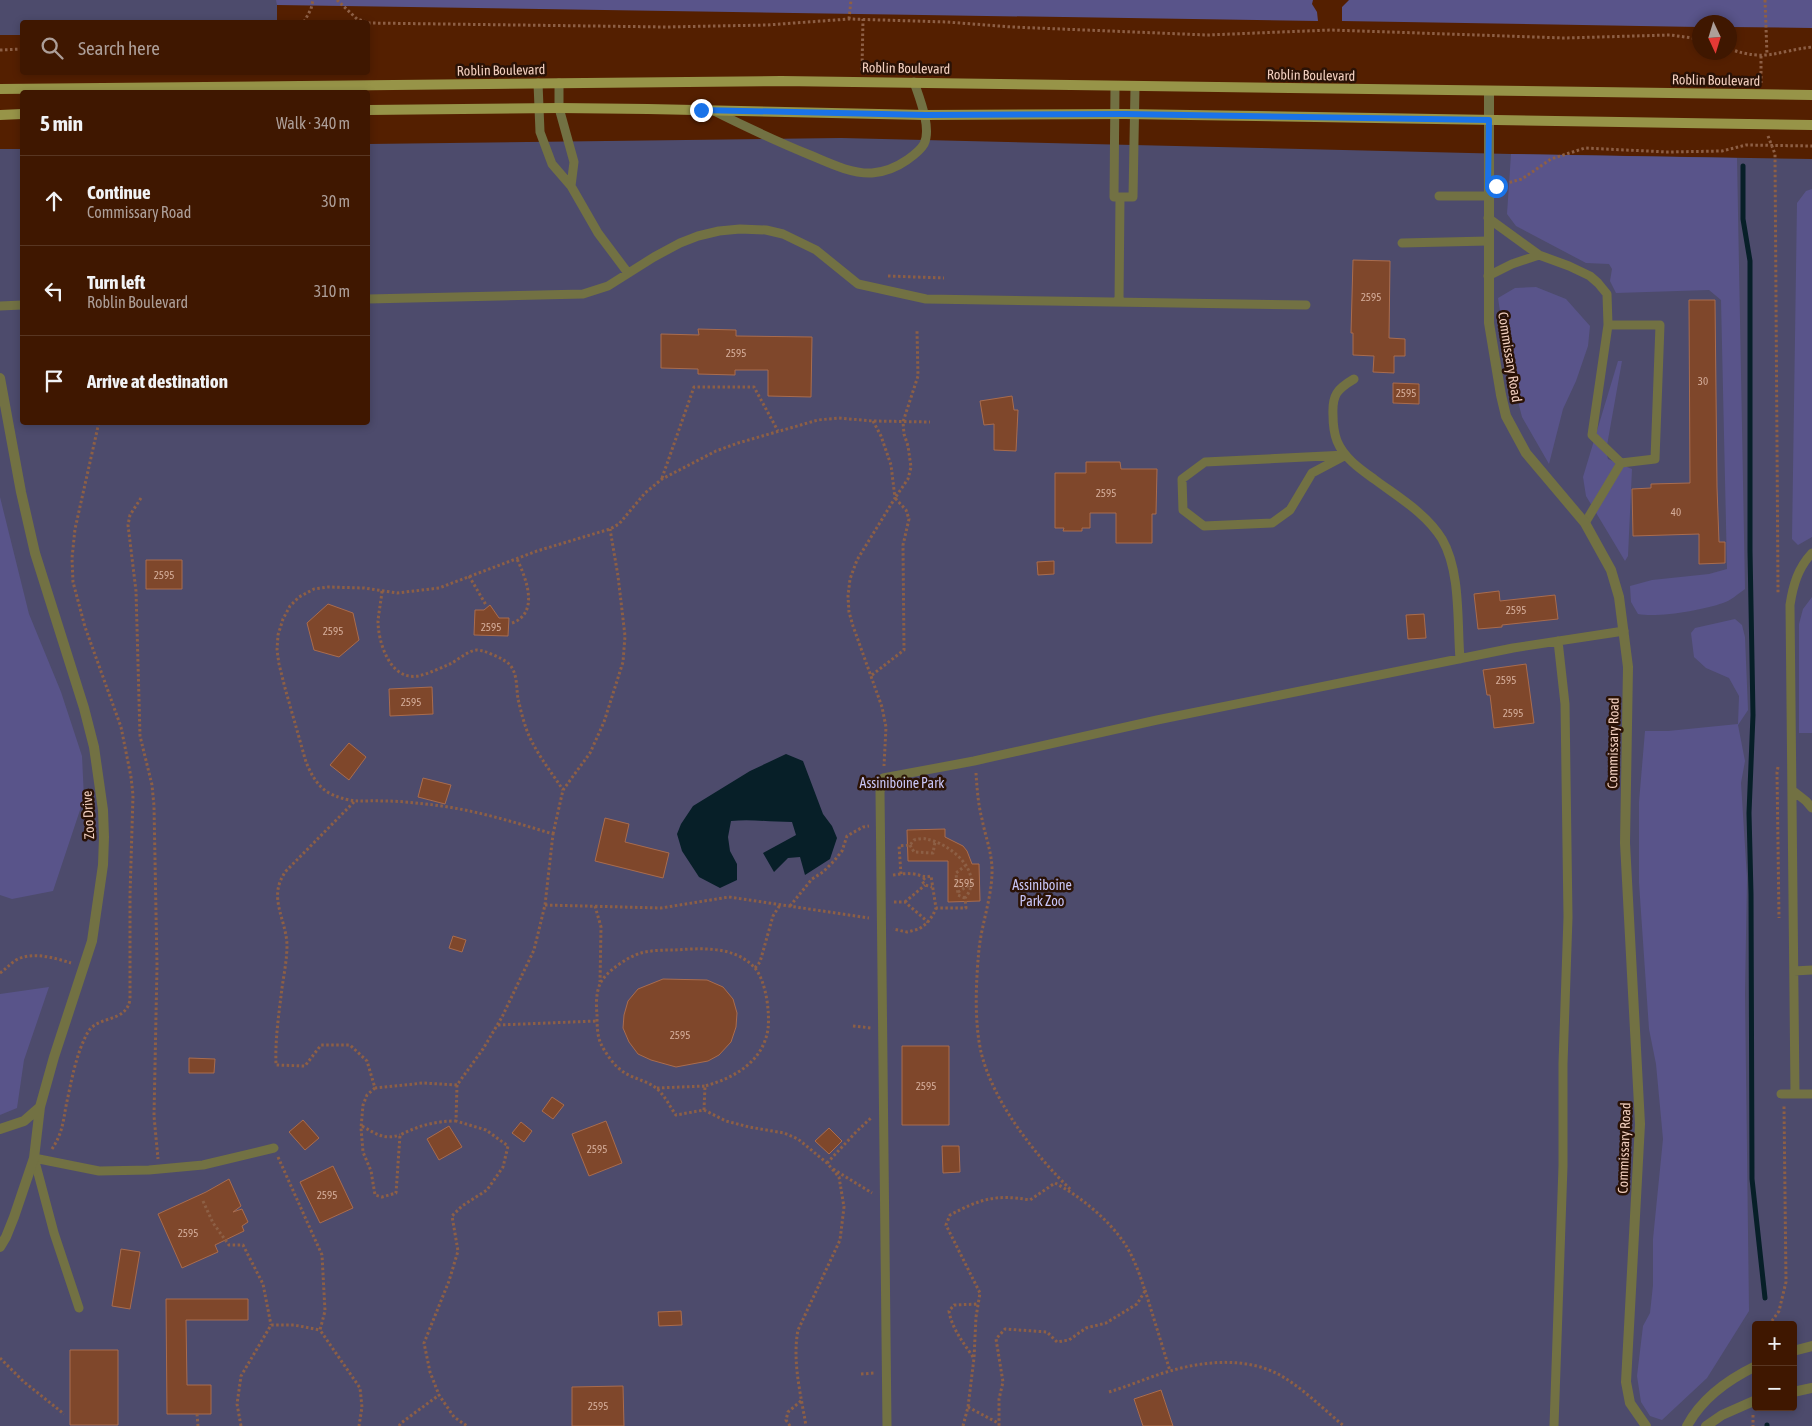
<!DOCTYPE html>
<html lang="en">
<head>
<meta charset="utf-8">
<style>
  body { margin:0; font-family:"Asap Condensed",sans-serif; background:#4a240f; color:#f1f3f6 }
  .controls { position:absolute; right:15px; bottom:15px; display:grid; overflow:hidden; border-radius:5px; box-shadow:0 2px 8px #0003 }
  .controls button { width:45px; height:45px; display:grid; place-items:center; padding:0; border:0; border-bottom:1px solid #583622; background:#3f1700; color:#f1f3f6; font:25px sans-serif }
  .compass { position:absolute; left:1692px; top:15px; width:45px; height:45px; border-radius:50%; background:#3f1700; box-shadow:0 2px 8px #0003; rotate:176deg }
  .stop { position:absolute; width:15px; height:15px; margin:-11px; border:4px solid #1a73e8; border-radius:50%; background:#fff }
  .stop.end { background:#1a73e8; border-color:#fff; box-shadow:0 1px 5px #0008 }
  .list { margin:0; padding:0; list-style:none }
  h2 { display:flex; justify-content:space-between; align-items:center; height:65px; margin:0; padding:0 20px; font-size:21px }
  h2 small { font-size:16px; font-weight:400; color:#ad9f99 }
  .list li { display:grid; grid-template-columns:32px 1fr auto; gap:15px; align-items:center; box-sizing:border-box; height:90px; padding:0 20px; border-top:1px solid #583622 }
  .list b { display:block; font-size:19px; white-space:nowrap }
  .list p { margin:0; font-size:16px; white-space:nowrap; color:#ad9f99 }
  .list em { font-size:16px; font-style:normal; color:#ad9f99 }
  .icon { flex:none; width:28px; height:28px; fill:none; stroke:currentColor; stroke-width:2; stroke-linecap:round; stroke-linejoin:round }
  .map { position:relative; flex:none; width:1812px; height:1426px; overflow:hidden }
  .search { position:absolute; background:#3f1700; box-shadow:0 2px 8px #0003; left:20px; top:20px; width:350px; height:55px; display:flex; align-items:center; gap:12px; box-sizing:border-box; padding:0 18px; border-radius:5px; color:#ad9f99; font-size:19px }
  .panel { position:absolute; background:#3f1700; box-shadow:0 2px 8px #0003; left:20px; top:90px; width:350px; height:335px; border-radius:5px }
  .map>svg:first-child { display:block }
</style>
</head>
<body>
<div class="map">
<svg width="1812" height="1426" viewBox="0 0 1812 1426">
  <rect width="100%" height="100%" fill="#541f00"/>
  <!-- green -->
  <path fill="#4d4b6c" fill-rule="evenodd" d="M0 0H277V22H22V35H0Z
    M841 138 1511 154 1812 159V1426H0V149H22V422H368V144ZM1756 1325H1793V1407H1756Z"/>
  <!-- forest -->
  <path fill="#59548a" d="M276 0H1313L1312 4 1317 12 1318 21 277 5Z
    M1349 0H1812V28L1730 27V22H1700L1699 27 1342 21V7Z
    M1511 154 1737 158 1745 589C1738 594 1730 601 1723 603 1703 610 1658 618 1638 614L1631 602 1630 586 1652 580 1709 574 1727 569 1721 300 1709 290 1616 293 1610 281 1612 269 1609 264 1586 263 1516 226 1507 214Z
    M1812 189V537L1798 545 1792 539 1797 203 1806 191Z
    M1536 287 1566 299 1590 326 1588 346 1576 381 1563 409 1549 464 1522 417 1507 358 1498 298 1515 288Z
    M1618 361H1622L1606 451 1608 459 1632 469 1628 556 1625 561 1586 496 1583 477Z
    M0 497 29 614 61 692 82 756 84 798 53 891 12 899 0 895Z
    M1812 597V733H1799V624L1803 609Z
    M1735 619 1742 625 1745 637 1748 710 1738 725 1745 761 1741 783 1747 878 1745 993 1749 1311 1707 1378 1662 1420 1650 1416 1641 1402 1637 1376 1643 1326 1650 1313 1653 1285V1239L1663 1139 1656 1064 1649 1029 1639 883V802L1645 731H1668L1738 724 1739 696 1729 678 1706 668 1694 657 1691 633 1695 628Z
    M49 987 24 1060 17 1108 0 1115V994Z"/>
  <!-- water -->
  <path fill="#071f28" d="M786 754 803 761 823 814 832 826 837 838 830 859 805 875 800 857 788 858 774 872 763 853 796 835 792 822C771 822 751 819 731 821L728 837 730 851 737 864V880L720 888 699 877 682 851 677 834 681 824 693 806 750 771Z"/>
  <g fill="none" stroke-linecap="round" stroke-linejoin="round">
    <!-- stream -->
    <path stroke="#071f28" stroke-width="5" d="M1743 166V219L1750 261V551L1753 715 1749 813 1751 894 1752 1179 1765 1298
      M1767 1425V1426"/>
  </g>
  <!-- building -->
  <path fill="#7f472b" stroke="#a96c4e" d="M1353 260 1390 261 1389 338 1405 339V356H1394V373L1373 372 1374 356 1353 355V333H1351Z
    M1689 300H1715L1717 487 1719 542H1725V563L1699 564V534L1633 536 1632 489 1651 488V484L1690 483Z
    M698 329 736 330V336L812 337 811 397 768 396V370H735V375L698 374V369L661 368V334L699 335Z
    M1393 383 1419 384V404L1393 403Z
    M1012 396 1014 410H1018L1016 451 994 450V424L984 425 980 401Z
    M1086 462H1120L1121 469H1157L1156 514H1152V543H1116V513H1090V528H1082V531H1063L1064 528H1055V473H1086Z
    M146 560H182V589H146Z
    M1054 561V574L1038 575 1037 562Z
    M1499 591 1500 601 1555 595 1558 619 1502 625V627L1478 629 1474 594Z
    M328 604 353 613 359 640 339 657 314 650 307 623Z
    M490 605 499 618H509L508 636 474 635 475 610H484Z
    M1424 614 1426 638 1408 639 1406 615Z
    M1526 664 1534 723 1494 728 1490 695H1487L1483 670Z
    M432 687 433 714 390 716 389 689Z
    M349 743 366 757 349 780 330 765Z
    M423 778 451 785 445 804 418 797Z
    M605 818 629 824 625 842 669 853 663 878 595 861Z
    M945 829V837L963 846 967 851 972 864H979L980 901 948 902V861H908L907 830Z
    M453 936 466 940 462 952 449 948Z
    M663 979 707 980 723 987 733 999 737 1013 736 1027 731 1042 719 1055 708 1061 676 1067 651 1060 638 1054 629 1042 623 1028 624 1015 628 1001 638 989Z
    M902 1046H949V1125H902Z
    M189 1058 215 1059 214 1073H189Z
    M552 1097 564 1105 553 1119 542 1111Z
    M303 1120 319 1138 305 1150 289 1132Z
    M606 1121 622 1163 589 1176 572 1134Z
    M521 1122 532 1131 524 1142 512 1133Z
    M449 1126 462 1147 439 1160 427 1139Z
    M829 1128 842 1141 829 1154 815 1141Z
    M942 1146H959L960 1172 943 1173Z
    M333 1166 353 1208 320 1223 300 1182Z
    M229 1179 241 1206 233 1212 242 1209 248 1222 242 1226 244 1231 215 1245 218 1252 182 1268 158 1214 206 1192Z
    M121 1249 140 1252 130 1309 112 1306Z
    M166 1299H248V1320H186L187 1385H211V1414H167Z
    M681 1311 682 1325 659 1326 658 1312Z
    M70 1350H118V1425H70Z
    M623 1386 624 1426H572V1387Z
    M1161 1390 1173 1426H1143L1134 1399Z"/>
  <g fill="none" stroke-linecap="round" stroke-linejoin="round">
    <!-- path -->
    <path stroke="#8d5f45" stroke-width="3" stroke-dasharray="2.5 2.5" stroke-linecap="butt" d="M337 0 357 19 367 22
      M1765 0 1767 55
      M849 19 851 0
      M304 22 311 9 313 0
      M368 23 666 27 767 25 849 19 947 22 1012 27 1207 35 1331 30 1564 38 1670 35 1700 39
      M1730 49C1766 62 1777 51 1812 47
      M0 50 22 49
      M1761 56V83
      M860 69H862L863 19
      M1768 136 1775 154 1778 593
      M1500 185 1522 179 1551 159 1585 148 1667 152 1722 151 1746 145 1812 146
      M888 276 944 278
      M873 421 881 436 891 465 895 498 857 560 850 579 848 596 849 612 853 626 882 707 886 727 884 766
      M662 478 694 387H754L778 431
      M141 498 130 515 128 525 136 591 140 736 152 785 154 806 157 966 154 1116 158 1159
      M469 576 486 605
      M382 591C381 601 379 611 378 621 378 642 390 681 418 676 428 674 440 668 450 664 458 660 467 651 477 650 484 650 502 658 508 663 518 672 516 687 518 699 520 707 522 716 525 725 532 748 550 770 563 790
      M512 623C540 613 526 578 517 559
      M872 675 904 650 903 545 909 519 906 510 895 498 908 479 911 467 908 446 904 434 903 422 918 376 917 331
      M1778 767 1777 772 1779 918
      M976 773C977 788 978 804 982 819 985 835 991 850 992 867 993 894 982 922 979 949 976 981 974 1021 981 1052 993 1102 1035 1155 1071 1190
      M354 802 286 871C267 897 286 918 287 945 287 959 284 974 282 988 279 1013 275 1039 276 1065L305 1066 321 1045H350L367 1061 375 1088 423 1083 457 1085 483 1049 502 1017 534 950 545 905 553 834C514 822 475 810 434 805 417 803 400 801 384 801 362 800 353 804 331 794 318 788 311 774 306 762L285 688 279 664 277 650 278 635 283 619 290 606 299 597 314 589 328 587 364 588 397 593 439 588 537 551 610 529 619 524 645 493 662 479 716 451 738 443 818 420 838 418 873 421 930 422
      M553 834 563 790 590 753 604 722 623 662 625 636 618 576 610 529
      M910 845 914 852 933 853 935 842
      M901 874 899 846 910 845 914 840C918 839 923 838 926 839 950 843 986 873 965 898L966 908H936
      M893 875C900 874 907 873 914 874 921 875 924 878 931 876L936 908 933 915 927 923 919 929 907 932 893 929
      M925 878 922 881 925 885 932 887
      M958 892 971 884
      M965 898 958 895 956 873 965 866
      M894 902H905L928 922
      M905 902 925 885
      M545 905 661 908 729 897 869 918
      M595 906 601 927 600 982
      M790 906 812 879 823 872 834 861 842 851 847 836 863 827 869 826
      M755 968 760 962 773 916 780 905
      M0 973C6 969 10 964 16 960 32 951 55 958 71 963
      M498 1025 597 1021
      M853 1026 871 1028
      M457 1085 456 1121 486 1130 508 1146 503 1167 487 1190 462 1206 452 1216 458 1251 449 1281 424 1343 430 1372 439 1395 454 1417 467 1426
      M375 1088 367 1095 363 1105 361 1128 363 1152 371 1171 375 1195 382 1197 396 1193 400 1135C418 1126 435 1121 456 1121
      M657 1088 705 1086
      M704 1110 705 1086C734 1078 763 1062 768 1029 770 1012 766 980 754 967 734 946 702 948 675 950 664 950 652 950 641 953 629 956 605 972 600 984 596 993 596 1005 597 1014 597 1023 597 1036 601 1044 606 1054 615 1067 625 1073 635 1079 647 1081 656 1088 664 1094 670 1107 676 1115L704 1110 726 1121 749 1127 784 1133 798 1139 827 1163 839 1177 844 1207 840 1240 798 1330C792 1362 801 1395 806 1426
      M362 1126C376 1134 384 1140 400 1135
      M52 1149C62 1134 63 1123 66 1106 71 1083 76 1053 88 1032 98 1015 127 1023 130 999V895L133 795 131 777 121 727 85 627 73 582 72 558 75 529 99 422
      M278 1157 322 1255 325 1311 320 1330 360 1388 362 1407 359 1426
      M827 1163 857 1131 872 1117
      M833 1169 872 1193
      M203 1201 213 1223 229 1245H243L263 1284 271 1325
      M1145 1290 1170 1371
      M1769 1325 1779 1311 1786 1282 1784 1106
      M973 1357C963 1342 952 1329 949 1311L954 1305 978 1304
      M0 1358 23 1381 64 1414
      M861 1374 875 1373
      M1109 1392C1129 1386 1149 1377 1170 1371 1204 1361 1245 1357 1278 1374 1302 1387 1323 1409 1344 1426
      M968 1407 998 1423
      M197 1414 198 1426
      M1753 1415V1426
      M241 1426 237 1404 241 1376 271 1325H294L320 1330
      M399 1426 401 1423 439 1395
      M790 1426 786 1420 788 1412 802 1400
      M963 1426 968 1407 974 1358 976 1317 980 1293 946 1225 950 1215C980 1199 996 1194 1030 1200L1055 1183C1080 1196 1109 1220 1125 1244 1134 1258 1140 1275 1145 1291L1137 1304 1106 1323 1086 1328 1069 1340 1057 1342 1047 1332 1005 1329 996 1339 1003 1382 999 1399V1426"/>
    <!-- service -->
    <path stroke="#727143" stroke-width="9" d="M538 83 540 132 552 164 571 186 598 233 628 273
      M559 83V108L574 162 571 186
      M1115 86 1114 197H1133L1135 87
      M714 111C746 127 778 142 810 155 829 163 851 174 872 173 885 172 897 167 907 160 914 155 920 151 924 144 932 128 919 97 914 82
      M1439 196H1488
      M1488 218 1539 255 1569 266 1590 276 1598 283 1607 294 1608 325 1592 435 1621 463 1585 523
      M1402 243 1488 241
      M1488 276 1512 264 1539 255
      M368 299 583 294 608 286 654 257 680 243 698 236 719 231 740 229 766 230 783 234 816 250 858 284 926 299 1306 305
      M1119 302 1120 197
      M0 306 22 305
      M1608 325H1660L1655 459 1621 463
      M1354 379C1337 389 1332 395 1333 415 1333 424 1334 433 1337 441 1344 458 1360 469 1374 479 1398 497 1426 513 1442 539 1461 572 1457 622 1460 659
      M1346 455 1312 473 1290 510 1272 523 1204 526 1183 510 1182 479 1205 462Z
      M1792 790 1806 801 1812 808
      M1794 971 1812 970
      M1781 1094H1812
      M1795 1094 1790 605C1793 585 1798 568 1812 553
      M79 1308 54 1233 34 1158 99 1171 149 1170 203 1165 274 1148
      M887 1426 880 792 883 778 974 761 1157 720 1513 648 1624 631
      M1554 1426 1563 1166V1064L1568 917 1565 704 1558 641"/>
    <!-- minor -->
    <path stroke="#727143" stroke-width="10" d="M1489 91V323L1501 395 1506 416 1526 453 1585 523 1611 570 1619 597 1628 667 1625 843 1640 1124 1626 1382 1630 1403 1646 1426
      M0 378 21 492 35 553 84 708 94 747 103 810 104 837 103 865 92 941 54 1057 40 1107 34 1158 14 1217 6 1237 0 1247
      M0 1129 24 1121 40 1107
      M1793 1351 1812 1346
      M1793 1392 1812 1388
      M1687 1426C1702 1398 1727 1380 1756 1366
      M1706 1426 1722 1415 1756 1400"/>
    <!-- secondary -->
    <path stroke="#979448" stroke-width="10" d="M0 89 781 81 1812 95
      M368 110 559 108 648 109 925 115 1125 114 1812 125
      M0 115 22 114"/>
  </g>
  <g fill="none" stroke-linecap="round" stroke-linejoin="round">
    <!-- route -->
    <path stroke="#1a73e8" stroke-width="6" d="M701 110 925 115 1125 114 1489 120 1488 187 1496 186"/>
  </g>
  <g text-anchor="middle" stroke-width="5" stroke-linejoin="round" paint-order="stroke">
    <!-- number labels -->
    <g font-size="11" fill="#d5ad9a">
      <text x="1371" y="301">2595</text>
      <text x="736" y="357">2595</text>
      <text x="1703" y="385">30</text>
      <text x="1406" y="397">2595</text>
      <text x="1106" y="497">2595</text>
      <text x="1676" y="516">40</text>
      <text x="164" y="579">2595</text>
      <text x="1516" y="614">2595</text>
      <text x="491" y="631">2595</text>
      <text x="333" y="635">2595</text>
      <text x="1506" y="684">2595</text>
      <text x="411" y="706">2595</text>
      <text x="1513" y="717">2595</text>
      <text x="964" y="887">2595</text>
      <text x="680" y="1039">2595</text>
      <text x="926" y="1090">2595</text>
      <text x="597" y="1153">2595</text>
      <text x="327" y="1199">2595</text>
      <text x="188" y="1237">2595</text>
      <text x="598" y="1410">2595</text>
    </g>
    <!-- street labels -->
    <g font-size="14" fill="#f2cfbf" stroke="#2a1206">
      <text transform="translate(906 68) rotate(1)" y="5">Roblin Boulevard</text>
      <text transform="translate(501 70) rotate(-1)" y="5">Roblin Boulevard</text>
      <text transform="translate(1311 75) rotate(1)" y="5">Roblin Boulevard</text>
      <text transform="translate(1716 80) rotate(1)" y="5">Roblin Boulevard</text>
      <text transform="translate(1510 357) rotate(81)" y="5">Commissary Road</text>
      <text transform="translate(1613 743) rotate(-89)" y="5">Commissary Road</text>
      <text transform="translate(88 815) rotate(-93)" y="5">Zoo Drive</text>
      <text transform="translate(1624 1148) rotate(-88)" y="5">Commissary Road</text>
    </g>
    <!-- park labels -->
    <g font-size="14" fill="#c8c5f7" stroke="#2a1206">
      <text x="902" y="788">Assiniboine Park</text>
      <text x="1042" y="890">Assiniboine<tspan x="1042" dy="16">Park Zoo</tspan></text>
    </g>
  </g>
</svg>
<div class="controls">
<button>+</button>
<button>−</button>
</div>
<svg class="compass" viewBox="-18 -18 36 36"><path d="M0-13l5 13h-10z" fill="#e53935"/><path d="M0 13l5-13h-10z" fill="#ad9f99"/></svg>
<div class="stop" style="left:1496px;top:186px"></div>
<div class="stop end" style="left:701px;top:110px"></div>
<div class="search"><svg class="icon" aria-label="search" viewBox="0 0 24 24"><circle cx="10" cy="10" r="6"/><path d="M15 15l6 6"/></svg>Search here</div>
<section class="panel">
<h2>5 min<small>Walk · 340 m</small></h2>
<ul class="list">
<li><svg class="icon" aria-label="ahead" viewBox="0 0 24 24"><path d="M12 20V5M6 11l6-6 6 6"/></svg><div><b>Continue</b><p>Commissary Road</p></div><em>30 m</em></li>
<li><svg class="icon" aria-label="left" viewBox="0 0 24 24"><path d="M17 20v-9H6M10 6l-5 5 5 5"/></svg><div><b>Turn left</b><p>Roblin Boulevard</p></div><em>310 m</em></li>
<li><svg class="icon" aria-label="arrive" viewBox="0 0 24 24"><path d="M6 21V4h12l-3 4 3 4H6"/></svg><div><b>Arrive at destination</b></div></li>
</ul>
</section>
</div>
</body>
</html>
